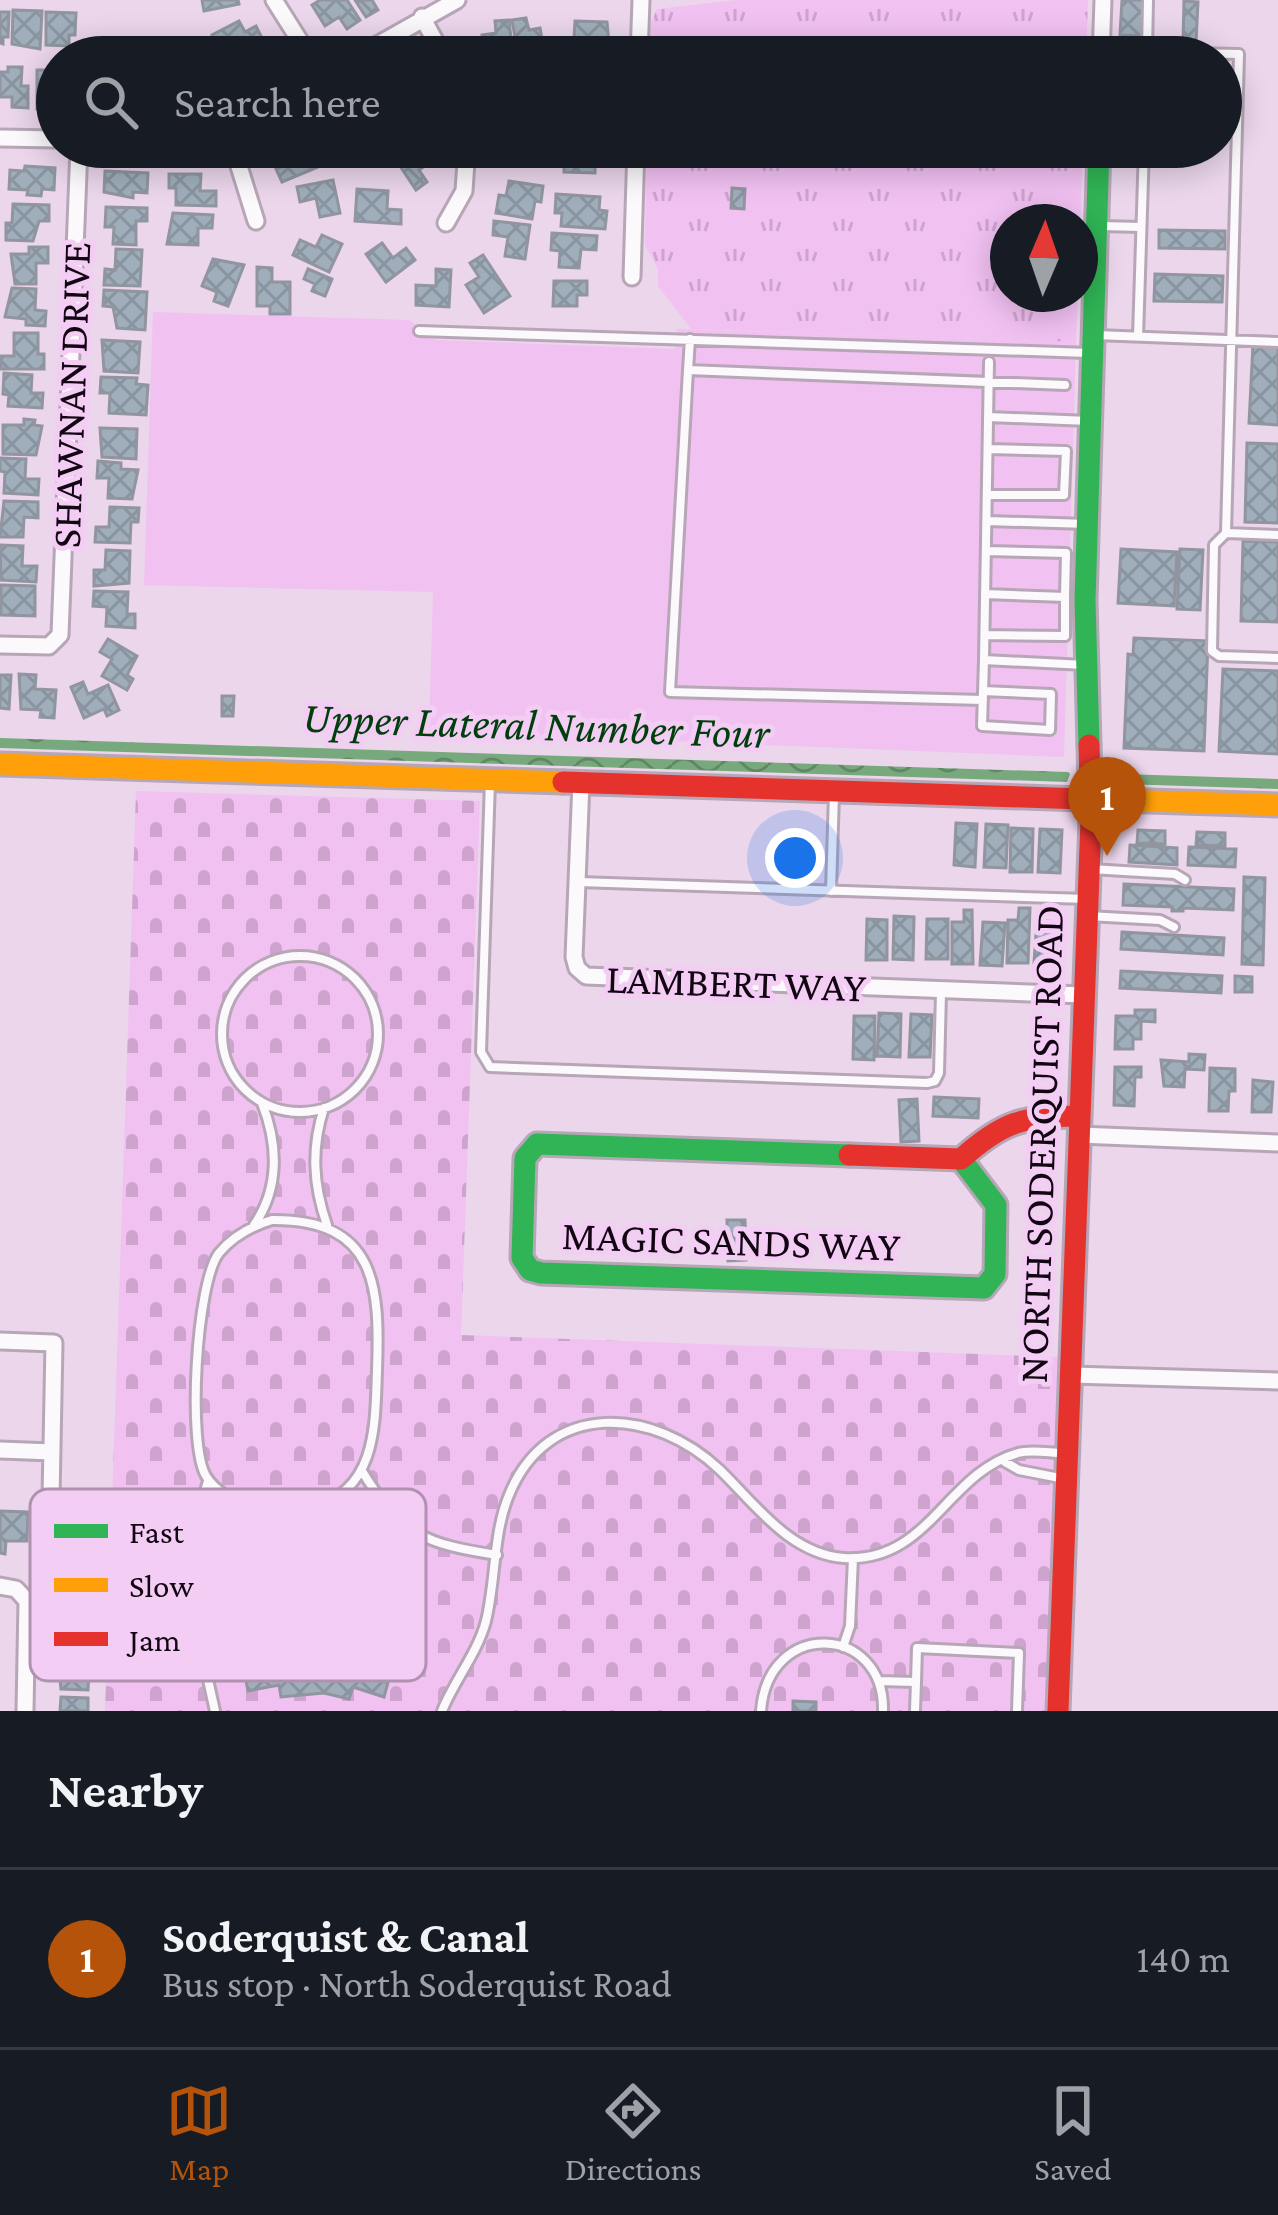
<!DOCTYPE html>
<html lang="en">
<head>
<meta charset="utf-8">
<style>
  body { margin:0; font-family:"Crimson Pro",serif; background:#20242c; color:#f1f3f6 }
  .compass { position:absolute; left:990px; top:204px; width:108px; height:108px; border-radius:50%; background:#171b24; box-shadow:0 6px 30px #0003; rotate:2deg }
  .you { position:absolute; left:795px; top:858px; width:42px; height:42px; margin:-30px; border:9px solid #fff; border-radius:50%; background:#1a73e8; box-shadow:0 0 0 18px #1a73e833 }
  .badge { display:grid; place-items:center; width:78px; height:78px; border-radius:50%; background:#b45309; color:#fff; font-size:39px; font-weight:700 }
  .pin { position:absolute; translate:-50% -99px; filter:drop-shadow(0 3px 6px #0008) }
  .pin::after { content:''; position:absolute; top:63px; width:42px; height:36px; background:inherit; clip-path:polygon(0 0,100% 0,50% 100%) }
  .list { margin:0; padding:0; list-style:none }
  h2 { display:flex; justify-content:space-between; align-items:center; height:156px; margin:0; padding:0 48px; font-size:51px }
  h2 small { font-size:39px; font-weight:400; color:#9ea1a6 }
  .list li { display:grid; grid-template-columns:78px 1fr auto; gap:36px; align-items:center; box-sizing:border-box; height:180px; padding:0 48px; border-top:3px solid #363941 }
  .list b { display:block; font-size:45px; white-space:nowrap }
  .list p { margin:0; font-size:39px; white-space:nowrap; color:#9ea1a6 }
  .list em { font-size:39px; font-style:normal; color:#9ea1a6 }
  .icon { flex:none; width:66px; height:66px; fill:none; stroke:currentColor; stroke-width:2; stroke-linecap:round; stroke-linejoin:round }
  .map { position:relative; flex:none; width:1278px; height:1711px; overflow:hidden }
  .search { position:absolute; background:#171b24; box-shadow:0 6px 30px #0003; left:36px; right:36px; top:36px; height:132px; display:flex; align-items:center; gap:30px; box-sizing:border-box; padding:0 42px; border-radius:66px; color:#9ea1a6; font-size:45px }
  .sheet { height:336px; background:#171b24 }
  nav { display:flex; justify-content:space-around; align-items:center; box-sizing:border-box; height:168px; border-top:3px solid #363941; background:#171b24; font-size:33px; color:#9ea1a6 }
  nav a { display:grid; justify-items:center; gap:6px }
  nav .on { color:#b45309 }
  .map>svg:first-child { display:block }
</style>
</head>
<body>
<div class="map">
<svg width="1278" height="1711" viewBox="0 0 1278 1711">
  <defs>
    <pattern id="cemetery-stones" width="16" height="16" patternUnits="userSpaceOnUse" patternTransform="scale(3)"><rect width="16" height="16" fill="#f1c1f2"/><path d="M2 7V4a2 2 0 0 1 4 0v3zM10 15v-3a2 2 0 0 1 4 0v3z" fill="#cea4cf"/></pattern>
    <pattern id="park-tufts" width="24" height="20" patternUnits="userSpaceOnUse" patternTransform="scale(3)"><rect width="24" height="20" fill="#f1c1f2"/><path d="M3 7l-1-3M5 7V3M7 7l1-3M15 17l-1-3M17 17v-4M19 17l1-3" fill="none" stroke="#cea4cf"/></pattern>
    <pattern id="water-waves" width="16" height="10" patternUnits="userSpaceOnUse" patternTransform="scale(3)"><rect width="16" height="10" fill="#77a97c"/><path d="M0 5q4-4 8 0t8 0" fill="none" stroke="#608864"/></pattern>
    <pattern id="building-cross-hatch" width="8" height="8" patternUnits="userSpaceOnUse" patternTransform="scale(3)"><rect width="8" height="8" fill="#9faeba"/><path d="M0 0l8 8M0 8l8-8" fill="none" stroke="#88949f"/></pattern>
  </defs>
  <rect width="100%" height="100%" fill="#ebd6eb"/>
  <!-- green -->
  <path fill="#f1c1f2" d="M153 312 409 320 436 340 675 349 677 329 1076 342 1064 757 429 731 433 592 144 585Z"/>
  <!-- cemetery -->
  <path fill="url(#cemetery-stones)" d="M136 791 480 801 461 1335 1058 1357 1046 1711H105Z"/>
  <!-- park -->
  <path fill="url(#park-tufts)" d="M736 0H1088L1086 57H650L651 23 657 9Z
    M647 147H1083L1080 236V222H1008V294H1078L1076 342 691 329 658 286V269L645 245Z"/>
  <!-- water -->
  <path fill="url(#water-waves)" d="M0 738 1068 772 1070 774 1067 782 0 748Z
    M1122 774 1278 779V789L1121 784Z"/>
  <!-- building -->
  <path fill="url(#building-cross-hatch)" stroke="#9195a0" stroke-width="3" d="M202 0H238L239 4 204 11Z
    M320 0H347L360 20 347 29 339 17 325 26 312 5Z
    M355 0H372L378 10 366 17Z
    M1122 0H1143L1142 36 1120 35Z
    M1184 1 1198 2 1196 43 1183 42Z
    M13 10 42 11 40 49 12 44Z
    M0 12H9L8 37H3V44L0 43Z
    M46 12 76 13 75 35H69V46L46 45Z
    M526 18 529 30 540 28 544 50 518 54 512 20Z
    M509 20 513 57 484 55 482 35 496 33 495 21Z
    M239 21 245 32 256 26 263 40 232 55 229 50 221 54 212 35Z
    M575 21 607 22 610 54 565 52 566 38 574 39Z
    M268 44 275 56 244 57Z
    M8 67H22L21 86H28V108L12 107V97H0V72H8Z
    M37 70H55L57 75V98H52V109H37Z
    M280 147H314L310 150 318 167 282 182 276 169 288 165Z
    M403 147H428L436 158 419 170 427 182 416 190 392 154Z
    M498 147H534V160H514V150Z
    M573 147H608L607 161H595V173L564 172V158H572Z
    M25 166 55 168 54 190 42 189 41 196 27 195 28 190 9 189 10 170 24 171Z
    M105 171 148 173 147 193 133 192V198L104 192Z
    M169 174H201L200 191H216V206L176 205V188H169Z
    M333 180 340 213 320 217 316 198 300 202 297 187Z
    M509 181 543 186 541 202 535 201 532 219 496 213 499 195 506 196Z
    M732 188 745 189 744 209 731 208Z
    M357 189 388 191 387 209 401 210V224L355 221Z
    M556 194 600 197 599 210 607 211 605 229 561 226 562 213H555Z
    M13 204 49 205V221H39L33 241 6 240V223H12Z
    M106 207 147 208V221H136V245L113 244 114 227H105Z
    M173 213 213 215 212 228H198V245L167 244Z
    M494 221 530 225 525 259 505 256 508 237 493 235Z
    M1159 230 1225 231V249L1159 248Z
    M552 233 597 236 596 250 581 249 579 268 559 267 560 251 551 250Z
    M322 235 342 244 329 272 293 255 300 240 316 247Z
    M382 243 393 258 406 248 415 260 386 282 366 254Z
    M29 247H48V263H36V284H15L11 254H29Z
    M116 249 142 250 140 286 104 285 105 269 115 270Z
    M483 255 510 296 484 313 466 285 479 277 470 263Z
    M213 259 244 265 228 306 214 301 217 292 202 286Z
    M257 267 272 268V282H290V314H270V306H257Z
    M308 269 332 279 325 296 312 291 315 284 304 279Z
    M436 269 451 270 449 307 416 305V285L436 286Z
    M1155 274 1223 276 1222 302 1154 301Z
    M554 281H587V295H577V306H553Z
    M12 288 36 289 35 310 46 311 45 326 26 325V319L5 317Z
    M104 290 147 292 145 330 117 328 113 307 103 306Z
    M14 333H38V354H44V369H1V356H14Z
    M102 340 140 342 138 373 104 371Z
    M1253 344 1278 345V425L1249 423Z
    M4 373 32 375 31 393H43L42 408 8 406 9 395 3 394Z
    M101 377 137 378 136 384 148 385 146 415 109 413 110 393H100Z
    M24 419 35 420 34 425 42 426 36 455 3 454V425H24Z
    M100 428 137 429 136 459 102 457Z
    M1247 443 1278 444V523L1245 522Z
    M0 458 26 459 25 479H39L38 495 4 493 5 472 0 471Z
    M98 461 121 463V469L138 470 132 499 108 498 109 478H97Z
    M4 501 38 502V518L24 517 23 537H0Z
    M110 507 139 508 138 522H131L130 543 95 542 96 527H109Z
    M1243 541 1278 542V622L1241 621Z
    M0 545 23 546 22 566H37L36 582 1 580Z
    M1121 549 1177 552 1174 606 1118 603Z
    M1180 549 1203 550 1200 610 1177 609Z
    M106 550 130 551 129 583 94 586V570H105Z
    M1 585 35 586V616L1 615Z
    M94 591 128 592 127 614H135V628L106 626 107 607 93 606Z
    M1134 638 1208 641 1204 751 1124 748 1128 654 1133 655Z
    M108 639 137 656 127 675 133 679 127 690 102 676 112 659 100 652Z
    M1223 669 1278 671V754L1219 751Z
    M19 674 36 675 35 689 56 690 54 718 40 717 41 710 21 709Z
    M0 675H11L9 709 0 708Z
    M83 682 88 694 108 685 119 710 107 716 104 709 84 718 71 687Z
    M222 696H234L233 716H222Z
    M956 823 977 824 975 867 954 865Z
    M986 824 1008 825 1006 868 984 867Z
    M1011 828 1033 829 1032 872H1010Z
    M1040 829 1062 830 1060 873 1038 872Z
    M1138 830 1165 831V844L1137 843Z
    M1197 832 1225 833V846L1196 845Z
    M1130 845 1177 848V865L1129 862Z
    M1189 847 1236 849 1235 867 1188 865Z
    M1244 877 1265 878 1263 965 1242 964Z
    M1124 884 1234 889 1233 910 1183 908V911H1172V907L1123 905Z
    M1019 908H1030L1028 963H1007L1008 920H1018Z
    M964 910H972L973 964H952V922H964Z
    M894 916 914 917 913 960 893 959Z
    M867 919 887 920V960H866Z
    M927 919H948V959H926Z
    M1037 920 1059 922 1056 965 1034 963Z
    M983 922 1005 923 1002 966 980 965Z
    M1122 932 1224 938 1223 955 1121 949Z
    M1121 971 1222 976 1221 993 1120 988Z
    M1235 976 1252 977V992H1235Z
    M1135 1010H1155V1022L1141 1021V1039H1133V1049H1115L1116 1016H1135Z
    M879 1013 901 1014 900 1057 877 1056Z
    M911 1014 932 1015 930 1057H909Z
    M854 1016H875L874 1060 853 1059Z
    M1189 1054 1205 1055 1204 1070 1185 1069 1184 1087 1164 1086 1161 1060 1189 1062Z
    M1115 1067H1141V1077H1135L1134 1106 1114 1105Z
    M1210 1068 1235 1069V1091H1229L1228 1111H1209Z
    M1253 1080 1273 1082 1271 1112H1252Z
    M934 1097 979 1099 978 1118 933 1116Z
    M917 1099 919 1141 901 1142 899 1100Z
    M727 1220H745L746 1260 728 1261Z
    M0 1511 28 1512 27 1541H6L5 1554 0 1553Z
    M309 1639 329 1642 328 1659H338L342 1649 363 1655 362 1660 370 1662V1665L391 1672 384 1697 353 1687 349 1699 324 1693 281 1697 279 1685 248 1691 243 1665 287 1652 288 1657 304 1658 305 1641Z
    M57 1652 90 1653 88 1690 61 1689Z
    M61 1697 88 1698V1711H60Z
    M793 1701 816 1702V1711H793Z"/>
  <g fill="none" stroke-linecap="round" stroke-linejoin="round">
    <defs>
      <path id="lane" d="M1147 52 1148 0
        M1146 57 1147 52 1239 54 1226 533 1278 535
        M1101 226 1141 227
        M419 331 1089 353
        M1095 335 1278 342
        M1138 337 1144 147
        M989 362 984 660 1085 665
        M688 370 690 339
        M989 417 1089 421
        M987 495H1064L1066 451 988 449
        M987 521 1087 524
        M1226 533 1214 545 1212 651 1219 656 1278 658
        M985 594 1065 597 1066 553 986 551
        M985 635 1065 636V597
        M983 691 1051 694 1050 730 982 726 984 660
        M983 700 670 692 688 370 1065 385
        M490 781 481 1052 490 1067 927 1083 935 1081 939 1073 941 992
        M1090 869 1175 874 1185 880
        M579 882 1086 899
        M831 891 834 793
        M1088 916 1160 920 1174 927
        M222 1034a78 78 0 1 1 156 0a78 78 0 1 1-156 0Z
        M324 1108C311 1148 313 1185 327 1225
        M272 1220C377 1219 380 1287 377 1371 375 1425 377 1489 314 1507 299 1512 284 1513 269 1510 246 1506 219 1497 206 1476 187 1445 196 1283 219 1253 233 1236 252 1226 272 1220Z
        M254 1225C280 1188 278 1144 262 1103
        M1005 1462 1019 1470 1065 1479
        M362 1471C401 1535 425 1544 497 1555
        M208 1481C187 1546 199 1646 215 1711
        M843 1647 850 1626 853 1558
        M879 1681 916 1682 915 1711
        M916 1682 917 1648 1019 1653 1017 1711
        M442 1711C454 1681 478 1652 486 1621 496 1580 493 1533 509 1495 548 1399 654 1407 720 1470 756 1505 790 1554 844 1558 929 1563 946 1473 1018 1453 1031 1449 1050 1453 1064 1453
        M761 1711C768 1618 885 1624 883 1711"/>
      <path id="street" d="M274 0 310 57
        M422 17 444 57
        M356 57 457 0
        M639 57 641 0
        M1101 57 1103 0
        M0 138 57 139
        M233 147 256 221
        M446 223 464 191 467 147
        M632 277 636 147
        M0 645 49 646 60 635 79 147
        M581 782 574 957 577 968 586 976 1084 995
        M1079 1135 1278 1143
        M0 1341 54 1343 51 1498
        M1071 1375 1278 1381
        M0 1450 52 1452
        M0 1586 16 1589 27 1601 25 1711"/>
      <path id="fast" d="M1089 745 1085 600 1099 147
        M849 1155 537 1144 525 1158 522 1258 530 1270 541 1273 984 1288 995 1274 996 1205 961 1159"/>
      <path id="slow" d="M0 764 563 782
        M1083 799 1278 805"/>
      <path id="jam" d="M563 782 1083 799
        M849 1155 961 1159C1002 1122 1025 1115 1080 1116
        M1058 1711 1091 820 1089 745"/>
    </defs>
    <!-- lane casing -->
    <use href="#lane" stroke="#b6a6b6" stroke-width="14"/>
    <!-- street casing -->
    <use href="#street" stroke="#b6a6b6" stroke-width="21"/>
    <!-- fast casing -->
    <use href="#fast" stroke="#b6a6b6" stroke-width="27"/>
    <!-- slow casing -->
    <use href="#slow" stroke="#b6a6b6" stroke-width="27"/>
    <!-- jam casing -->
    <use href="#jam" stroke="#b6a6b6" stroke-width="27"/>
    <!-- lane -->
    <use href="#lane" stroke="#fcf9fc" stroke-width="8"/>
    <!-- street -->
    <use href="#street" stroke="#fcf9fc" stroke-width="15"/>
    <!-- fast -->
    <use href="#fast" stroke="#30b455" stroke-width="21"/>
    <!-- slow -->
    <use href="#slow" stroke="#ff9f0a" stroke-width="21"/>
    <!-- jam -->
    <use href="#jam" stroke="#e5322d" stroke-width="21"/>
  </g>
  <g text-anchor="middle" stroke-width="10" stroke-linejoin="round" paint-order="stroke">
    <!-- street labels -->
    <g font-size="42" fill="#120613" stroke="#f3cdf4">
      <text transform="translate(70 395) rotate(-88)" y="15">SHAWNAN DRIVE</text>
      <text transform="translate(736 982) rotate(2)" y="15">LAMBERT WAY</text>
      <text transform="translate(1040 1144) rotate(-88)" y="15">NORTH SODERQUIST ROAD</text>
      <text transform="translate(731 1240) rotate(2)" y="15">MAGIC SANDS WAY</text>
    </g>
    <!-- water labels -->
    <g font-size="45" font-style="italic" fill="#003e0c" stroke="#f3cdf4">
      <text transform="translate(536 724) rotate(2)" y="16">Upper Lateral Number Four</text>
    </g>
  </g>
  <!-- legend -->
  <rect x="30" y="1489" width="396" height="192" rx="18" fill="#f3cdf4" stroke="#b091b0" stroke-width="3"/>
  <rect x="54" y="1524" width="54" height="14" fill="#30b455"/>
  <rect x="54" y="1578" width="54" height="14" fill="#ff9f0a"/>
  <rect x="54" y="1632" width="54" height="14" fill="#e5322d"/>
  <g font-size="33" fill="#120613">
    <text x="129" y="1543">Fast</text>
    <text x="129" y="1597">Slow</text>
    <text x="129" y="1651">Jam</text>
  </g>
</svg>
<svg class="compass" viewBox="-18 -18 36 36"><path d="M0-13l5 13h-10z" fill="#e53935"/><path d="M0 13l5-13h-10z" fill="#9ea1a6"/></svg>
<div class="you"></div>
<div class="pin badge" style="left:1107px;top:856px">1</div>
<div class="search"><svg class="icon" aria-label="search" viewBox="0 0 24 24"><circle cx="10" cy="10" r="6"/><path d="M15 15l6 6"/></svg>Search here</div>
</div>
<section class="sheet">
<h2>Nearby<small></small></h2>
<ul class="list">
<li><span class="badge">1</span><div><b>Soderquist &amp; Canal</b><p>Bus stop · North Soderquist Road</p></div><em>140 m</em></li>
</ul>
</section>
<nav>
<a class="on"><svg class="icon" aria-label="map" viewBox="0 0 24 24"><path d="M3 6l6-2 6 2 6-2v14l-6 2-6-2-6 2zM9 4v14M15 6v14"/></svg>Map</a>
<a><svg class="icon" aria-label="directions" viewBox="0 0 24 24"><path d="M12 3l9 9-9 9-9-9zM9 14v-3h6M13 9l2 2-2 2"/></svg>Directions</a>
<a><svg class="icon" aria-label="saved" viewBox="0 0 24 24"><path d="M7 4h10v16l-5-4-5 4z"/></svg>Saved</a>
</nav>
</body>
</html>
